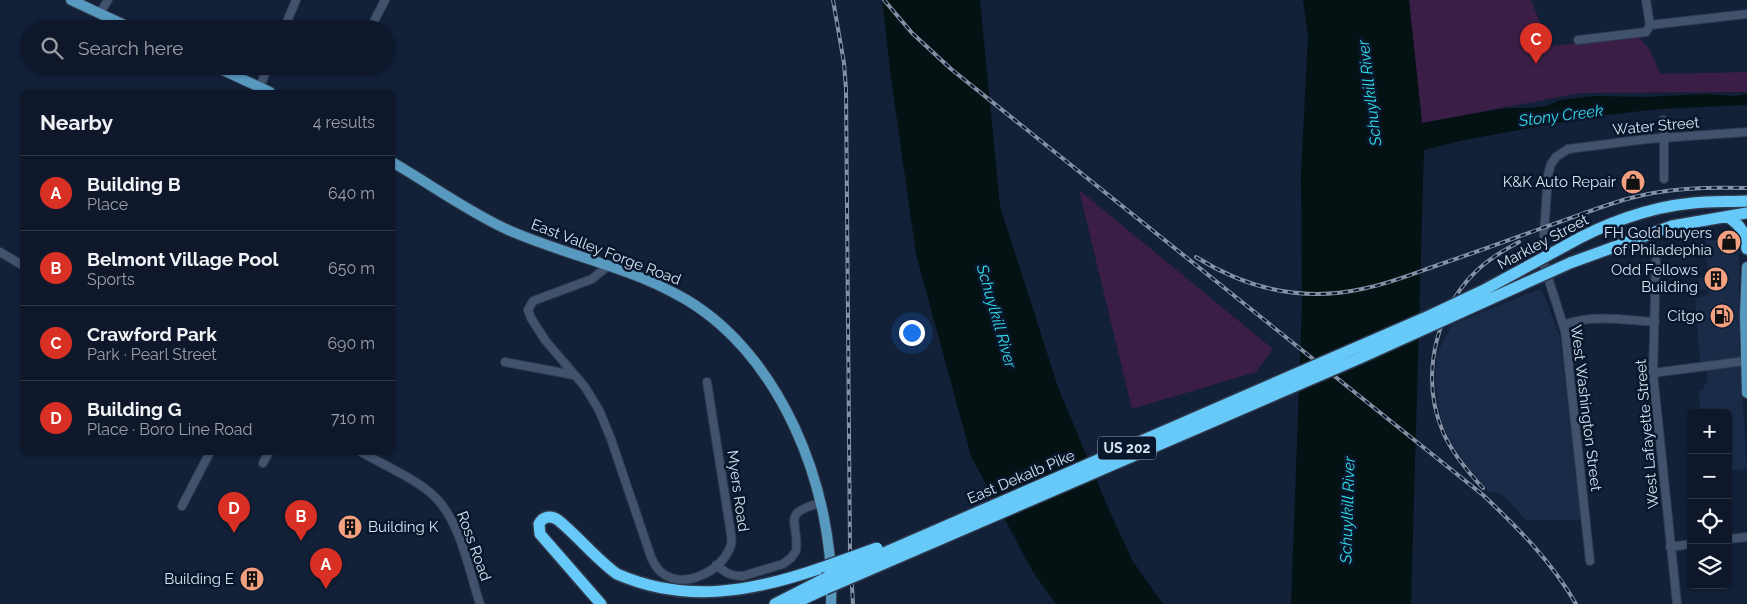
<!DOCTYPE html>
<html lang="en">
<head>
<meta charset="utf-8">
<style>
  body { margin:0; font-family:Raleway,sans-serif; background:#1c2536; color:#f1f3f6 }
  .controls { position:absolute; right:15px; bottom:15px; display:grid; overflow:hidden; border-radius:8px; box-shadow:0 1px 4px #0004 }
  .controls button { width:45px; height:45px; display:grid; place-items:center; padding:0; border:0; border-bottom:1px solid #2e3747; background:#0e182a; color:#f1f3f6; font:25px sans-serif }
  .you { position:absolute; left:911px; top:332px; width:18px; height:18px; margin:-12px; border:4px solid #fff; border-radius:50%; background:#1a73e8; box-shadow:0 0 0 8px #1a73e833 }
  .badge { display:grid; place-items:center; width:32px; height:32px; border-radius:50%; background:#d93025; color:#fff; font-size:16px; font-weight:700 }
  .pin { position:absolute; translate:-50% -41px; filter:drop-shadow(0 1px 2px #0008) }
  .pin::after { content:''; position:absolute; top:26px; width:18px; height:15px; background:inherit; clip-path:polygon(0 0,100% 0,50% 100%) }
  .list { margin:0; padding:0; list-style:none }
  h2 { display:flex; justify-content:space-between; align-items:center; height:65px; margin:0; padding:0 20px; font-size:21px }
  h2 small { font-size:16px; font-weight:400; color:#9ba0a8 }
  .list li { display:grid; grid-template-columns:32px 1fr auto; gap:15px; align-items:center; box-sizing:border-box; height:75px; padding:0 20px; border-top:1px solid #2e3747 }
  .list b { display:block; font-size:19px; white-space:nowrap }
  .list p { margin:0; font-size:16px; white-space:nowrap; color:#9ba0a8 }
  .list em { font-size:16px; font-style:normal; color:#9ba0a8 }
  .icon { flex:none; width:28px; height:28px; fill:none; stroke:currentColor; stroke-width:2; stroke-linecap:round; stroke-linejoin:round }
  .map { position:relative; flex:none; width:1747px; height:604px; overflow:hidden }
  .search { position:absolute; background:#0e182a; box-shadow:0 1px 4px #0004; left:20px; top:20px; width:375px; height:55px; display:flex; align-items:center; gap:12px; box-sizing:border-box; padding:0 18px; border-radius:28px; color:#9ba0a8; font-size:19px }
  .panel { position:absolute; background:#0e182a; box-shadow:0 1px 4px #0004; left:20px; top:90px; width:375px; height:365px; border-radius:8px }
  .map>svg:first-child { display:block }
</style>
</head>
<body>
<div class="map">
<svg width="1747" height="604" viewBox="0 0 1747 604">
  <rect width="100%" height="100%" fill="#122038"/>
  <!-- built -->
  <path fill="#192b47" d="M1739 239V343L1747 469 1728 471V413H1700L1699 390 1704 389 1705 384 1707 383V362L1700 363 1695 298 1709 295 1708 289 1699 290 1698 278 1708 277 1706 240Z
    M1540 289 1544 294 1560 338 1582 520H1526L1506 498 1496 492 1490 493 1465 463 1449 439 1440 415 1435 380 1437 354 1452 324Z"/>
  <!-- green -->
  <path fill="#3a1e45" d="M1409 0H1531L1550 46 1639 37 1650 50 1660 74 1747 72V92L1580 93 1422 123Z
    M1079 190 1273 349 1256 372 1132 409Z"/>
  <!-- water -->
  <path fill="#051214" d="M882 0H980L1000 206 1058 387 1106 503 1132 560 1163 604H1056L1033 572 971 456 916 254 891 78Z
    M1303 0H1409L1422 123 1505 108H1532L1546 106 1561 100 1593 96 1645 97 1705 94 1734 96 1747 94V105L1659 109 1590 117 1460 141 1424 150 1411 604H1291L1302 304 1301 174 1308 35Z"/>
  <g fill="none" stroke-linecap="round" stroke-linejoin="round">
    <defs>
      <path id="minor" d="M1646 0 1650 25
        M100 13 108 0
        M1650 25 1747 14
        M284 29 296 0
        M370 29 385 0
        M1578 40 1646 32 1650 25
        M260 87 268 66
        M1663 120 1664 138V179
        M0 252 22 265
        M1656 261 1653 373 1677 604
        M608 266 592 279 533 301 528 310 531 318 545 340 585 387 599 410 611 439 651 557C654 564 658 571 665 575 687 588 719 571 729 550 732 545 732 540 731 534L707 382
        M1563 325C1592 314 1625 320 1655 322
        M505 362 574 375
        M1653 373 1745 361
        M361 452C383 465 419 480 436 498 461 524 469 571 480 604
        M263 463 269 452
        M182 506 210 452
        M1728 539 1747 537
        M1670 547 1691 544
        M1590 561 1565 331 1544 265 1543 249 1548 175 1551 164 1556 157 1568 149 1647 139 1747 132
        M716 565C725 572 731 577 743 576L783 564 791 558 796 551C800 522 779 514 820 503"/>
      <path id="major" d="M71 0 133 29
        M214 66 270 92
        M392 162C430 184 467 211 506 229 561 254 623 265 676 294 780 348 836 491 831 604
        M1747 267 1745 314 1747 393"/>
      <path id="highway" d="M1728 217C1741 225 1745 233 1747 249
        M1565 246C1603 224 1649 207 1693 203 1711 201 1729 202 1747 201
        M1570 263 1672 226 1747 213
        M601 604 540 534 539 524C543 516 551 515 558 520 579 537 595 558 617 574 686 604 753 592 824 567
        M775 604 824 579
        M793 604 825 589"/>
    </defs>
    <!-- minor casing -->
    <use href="#minor" stroke="#30394c" stroke-width="10"/>
    <!-- major casing -->
    <use href="#major" stroke="#30394c" stroke-width="12"/>
    <!-- highway casing -->
    <use href="#highway" stroke="#30394c" stroke-width="14"/>
    <!-- minor -->
    <use href="#minor" stroke="#41526c" stroke-width="8"/>
    <!-- major -->
    <use href="#major" stroke="#5899c0" stroke-width="10"/>
    <!-- highway -->
    <use href="#highway" stroke="#67c9f8" stroke-width="11"/>
    <defs>
      <path id="rail" d="M833 0 844 63 846 89 850 552 853 604
        M884 0 912 33 951 69 1483 495C1518 528 1552 562 1576 604
        M1196 257C1247 289 1302 302 1362 289 1389 284 1415 273 1441 264 1476 252 1510 240 1545 227 1572 218 1599 207 1627 199 1666 188 1706 187 1747 188
        M1483 488C1468 472 1452 453 1443 432 1419 375 1436 305 1483 265 1494 256 1506 249 1519 242"/>
    </defs>
    <!-- rail casing -->
    <use href="#rail" stroke="#8490a3" stroke-width="4"/>
    <!-- rail -->
    <use href="#rail" stroke="#09172d" stroke-width="2" stroke-dasharray="5.5" stroke-linecap="butt"/>
    <defs>
      <path id="highway-bridge" d="M824 567 877 548
        M824 579 1429 316 1484 290 1565 246
        M825 589 1360 358 1570 263"/>
    </defs>
    <!-- highway-bridge casing -->
    <use href="#highway-bridge" stroke="#30394c" stroke-width="14" stroke-linecap="butt"/>
    <!-- highway-bridge -->
    <use href="#highway-bridge" stroke="#67c9f8" stroke-width="11"/>
  </g>
  <!-- icons -->
  <defs>
    <symbol id="shop-disc" viewBox="-11 -11 22 22"><circle r="9.5" fill="#f3a081" stroke="#09172d"/><path d="M-5-2.5h2.3a2.7 3.5 0 0 1 5.4 0H5L5.5 6h-11ZM-1.5-2.5h3a1.5 2.3 0 0 0-3 0Z" fill="#111"/></symbol>
    <symbol id="building-disc" viewBox="-11 -11 22 22"><circle r="9.5" fill="#f3a081" stroke="#09172d"/><path d="M-4-6H4V6H1V3H-1V6H-4ZM-2.5-4.3h1.7v1.8h-1.7ZM.8-4.3h1.7v1.8H.8ZM-2.5-1h1.7V.8h-1.7ZM.8-1h1.7V.8H.8Z" fill="#111"/></symbol>
    <symbol id="fuel-disc" viewBox="-11 -11 22 22"><circle r="9.5" fill="#f3a081" stroke="#09172d"/><path d="M-5.5-6h7V0h2V4h1.3V-2.5L3-4.5l.8-.8L6-3V5H2.5V1h-1V6h-7ZM-4.2-4.7v3.2H.2V-4.7Z" fill="#111"/></symbol>
  </defs>
  <g fill-rule="evenodd">
    <use href="#shop-disc" x="1619" y="168" width="28" height="28"/>
    <use href="#shop-disc" x="1715" y="228" width="28" height="28"/>
    <use href="#building-disc" x="1702" y="265" width="28" height="28"/>
    <use href="#fuel-disc" x="1708" y="302" width="28" height="28"/>
    <use href="#building-disc" x="336" y="513" width="28" height="28"/>
    <use href="#building-disc" x="238" y="565" width="28" height="28"/>
  </g>
  <g text-anchor="middle" stroke-width="5" stroke-linejoin="round" paint-order="stroke">
    <!-- shield labels -->
    <rect fill="#09172d" stroke="#99a4b6" stroke-width="1" x="1098" y="436.5" width="58" height="23" rx="4"/>
    <g font-size="14" font-weight="bold" fill="#d7e1f1">
      <text x="1127" y="453">US 202</text>
    </g>
    <!-- street labels -->
    <g font-size="15" fill="#d7e1f1" stroke="#09172d">
      <text transform="translate(1656 126) rotate(-5)" y="5">Water Street</text>
      <text transform="translate(1543 242) rotate(-28)" y="5">Markley Street</text>
      <text transform="translate(606 252) rotate(21)" y="5">East Valley Forge Road</text>
      <text transform="translate(1586 408) rotate(83)" y="5">West Washington Street</text>
      <text transform="translate(1647 434) rotate(-95)" y="5">West Lafayette Street</text>
      <text transform="translate(1021 477) rotate(-23)" y="5">East Dekalb Pike</text>
      <text transform="translate(738 491) rotate(82)" y="5">Myers Road</text>
      <text transform="translate(474 546) rotate(70)" y="5">Ross Road</text>
    </g>
    <!-- poi labels -->
    <g font-size="15" fill="#d7e1f1" stroke="#09172d" text-anchor="end">
      <text x="1616" y="187">K&amp;K Auto Repair</text>
      <text x="1712" y="238">FH Gold buyers<tspan x="1712" dy="17">of Philadephia</tspan></text>
      <text x="1698" y="275">Odd Fellows<tspan x="1698" dy="17">Building</tspan></text>
      <text x="1704" y="321">Citgo</text>
      <text x="368" y="532" text-anchor="start">Building K</text>
      <text x="234" y="584">Building E</text>
    </g>
    <!-- water labels -->
    <g font-size="16" font-style="italic" fill="#32dce9" stroke="#09172d">
      <text transform="translate(1369 93) rotate(-97)" y="6">Schuylkill River</text>
      <text transform="translate(1561 115) rotate(-7)" y="6">Stony Creek</text>
      <text transform="translate(997 316) rotate(74)" y="6">Schuylkill River</text>
      <text transform="translate(1347 510) rotate(-88)" y="6">Schuylkill River</text>
    </g>
  </g>
</svg>
<div class="controls">
<button>+</button>
<button>−</button>
<button><svg class="icon" aria-label="locate" viewBox="0 0 24 24"><circle cx="12" cy="12" r="6"/><path d="M12 2v4M12 18v4M2 12h4M18 12h4"/></svg></button>
<button><svg class="icon" aria-label="layers" viewBox="0 0 24 24"><path d="M12 4l9 5-9 5-9-5zM3 14l9 5 9-5"/></svg></button>
</div>
<div class="you"></div>
<div class="pin badge" style="left:326px;top:589px">A</div>
<div class="pin badge" style="left:301px;top:541px">B</div>
<div class="pin badge" style="left:1536px;top:64px">C</div>
<div class="pin badge" style="left:234px;top:533px">D</div>
<div class="search"><svg class="icon" aria-label="search" viewBox="0 0 24 24"><circle cx="10" cy="10" r="6"/><path d="M15 15l6 6"/></svg>Search here</div>
<section class="panel">
<h2>Nearby<small>4 results</small></h2>
<ul class="list">
<li><span class="badge">A</span><div><b>Building B</b><p>Place</p></div><em>640 m</em></li>
<li><span class="badge">B</span><div><b>Belmont Village Pool</b><p>Sports</p></div><em>650 m</em></li>
<li><span class="badge">C</span><div><b>Crawford Park</b><p>Park · Pearl Street</p></div><em>690 m</em></li>
<li><span class="badge">D</span><div><b>Building G</b><p>Place · Boro Line Road</p></div><em>710 m</em></li>
</ul>
</section>
</div>
</body>
</html>
